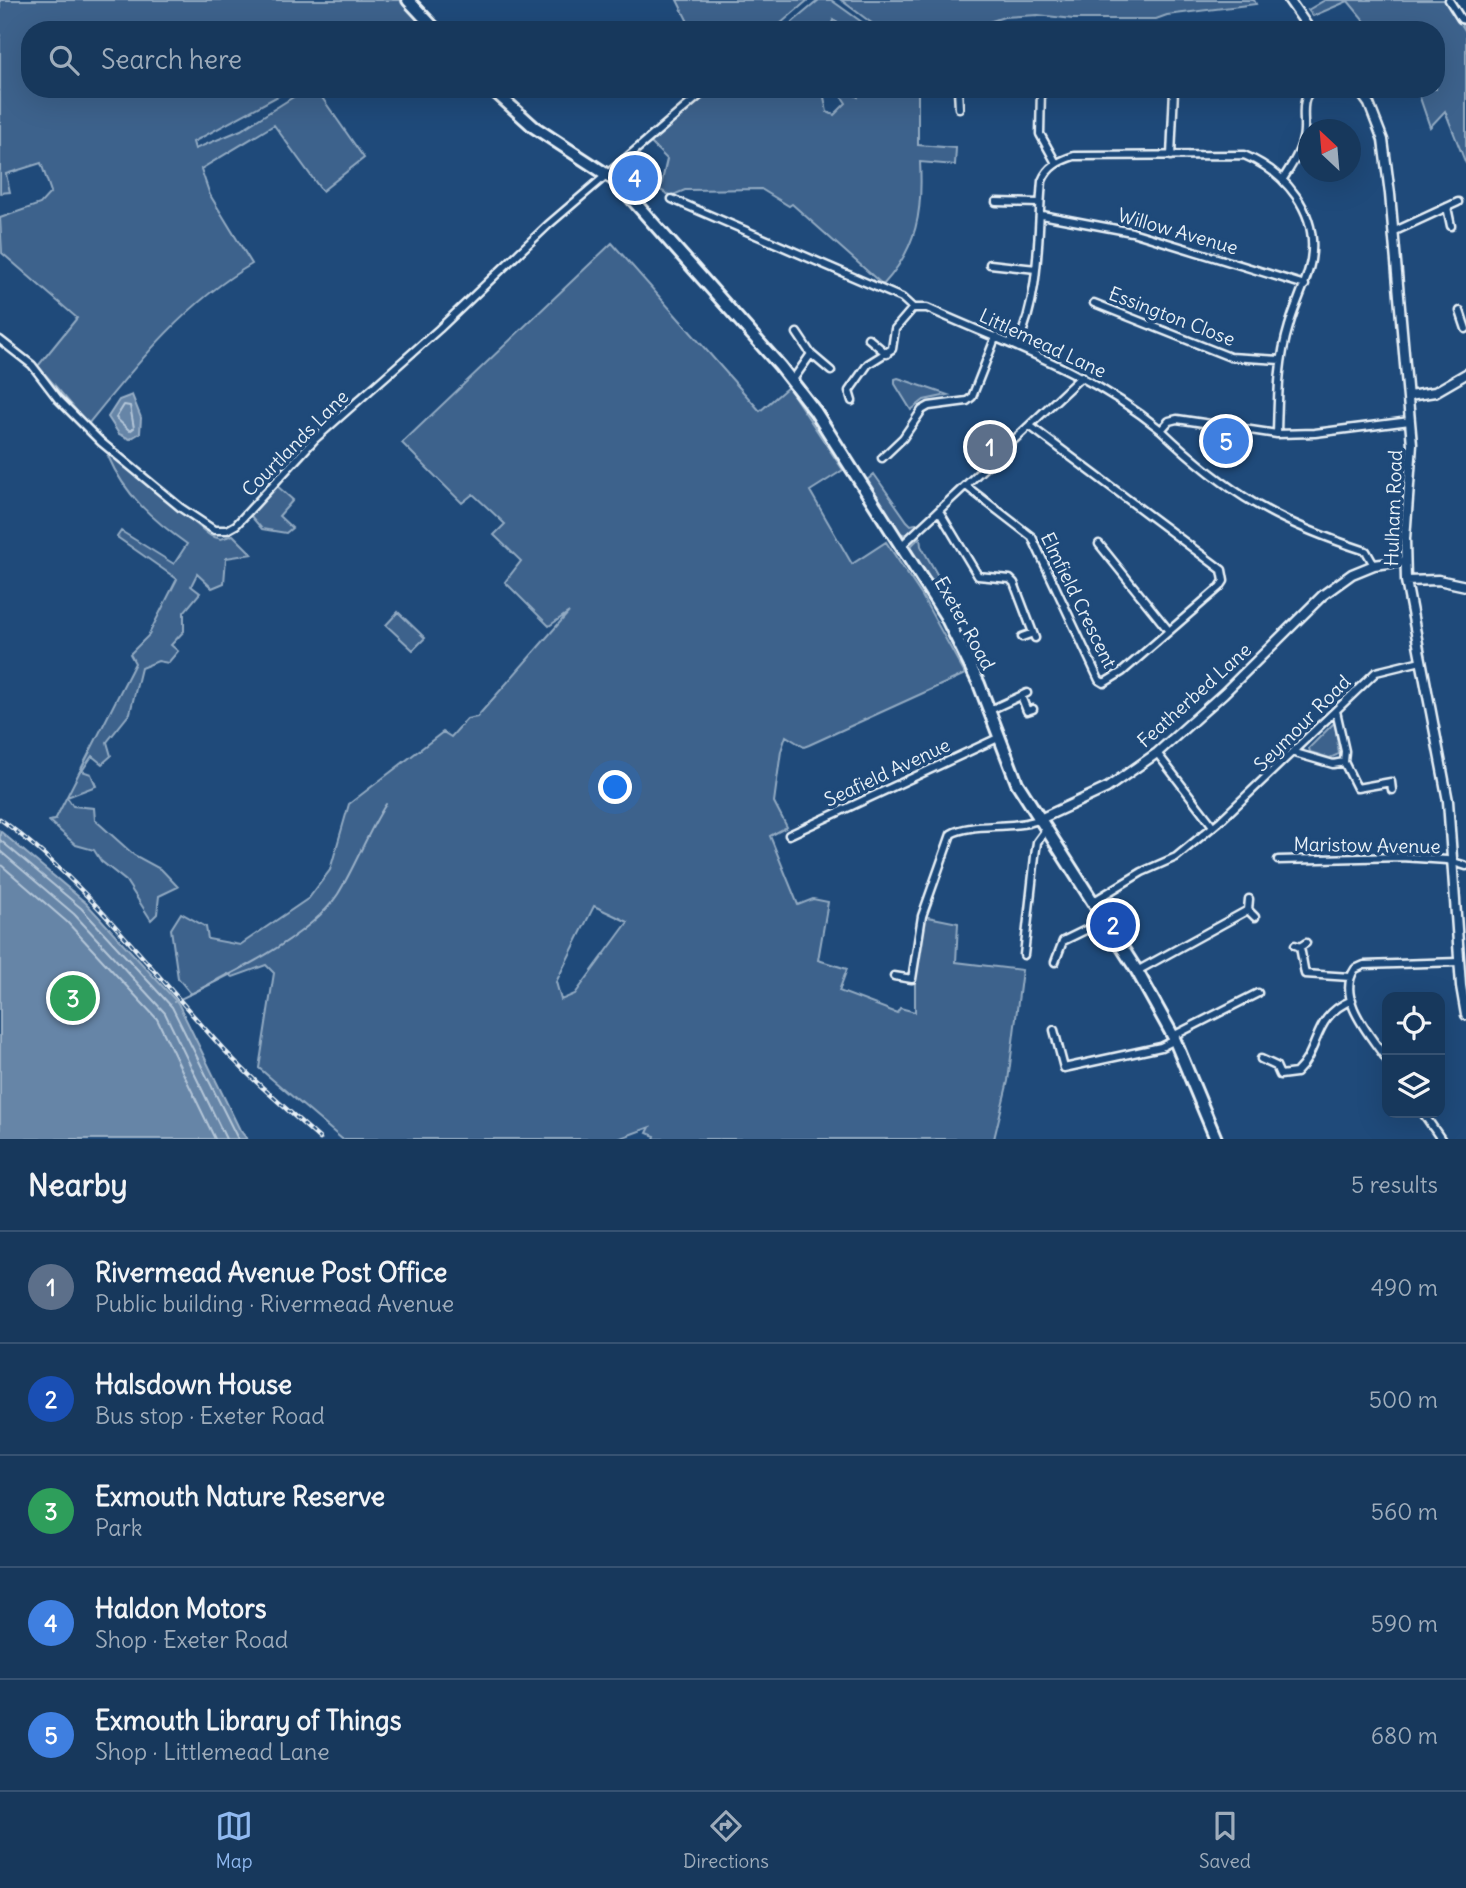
<!DOCTYPE html>
<html lang="en">
<head>
<meta charset="utf-8">
<style>
  body { margin:0; font-family:Delius,sans-serif; background:#244365; color:#f1f3f6 }
  .controls { position:absolute; right:21px; bottom:21px; display:grid; overflow:hidden; border-radius:14px; box-shadow:0 7px 28px #0002 }
  .controls button { width:63px; height:63px; display:grid; place-items:center; padding:0; border:0; border-bottom:2px solid #365272; background:#17385c; color:#f1f3f6; font:35px sans-serif }
  .compass { position:absolute; left:1298px; top:119px; width:63px; height:63px; border-radius:50%; background:#17385c; box-shadow:0 7px 28px #0002; rotate:334deg }
  .you { position:absolute; left:616px; top:788px; width:24px; height:24px; margin:-18px; border:5px solid #fff; border-radius:50%; background:#1a73e8; box-shadow:0 0 0 10px #1a73e833 }
  .badge { display:grid; place-items:center; width:46px; height:46px; border-radius:50%; background:#90b9f0; color:#fff; font-size:23px; font-weight:700 }
  .pin { position:absolute; translate:-50% -50%; border:4px solid #fff; box-shadow:0 2px 7px #0006 }
  .list { margin:0; padding:0; list-style:none }
  h2 { display:flex; justify-content:space-between; align-items:center; height:91px; margin:0; padding:0 28px; font-size:30px }
  h2 small { font-size:23px; font-weight:400; color:#9eacbb }
  .list li { display:grid; grid-template-columns:46px 1fr auto; gap:21px; align-items:center; box-sizing:border-box; height:112px; padding:0 28px; border-top:2px solid #365272 }
  .list b { display:block; font-size:26px; white-space:nowrap }
  .list p { margin:0; font-size:23px; white-space:nowrap; color:#9eacbb }
  .list em { font-size:23px; font-style:normal; color:#9eacbb }
  .icon { flex:none; width:38px; height:38px; fill:none; stroke:currentColor; stroke-width:2; stroke-linecap:round; stroke-linejoin:round }
  .map { position:relative; flex:none; width:1466px; height:1139px; overflow:hidden }
  .search { position:absolute; background:#17385c; box-shadow:0 7px 28px #0002; left:21px; right:21px; top:21px; height:77px; display:flex; align-items:center; gap:18px; box-sizing:border-box; padding:0 24px; border-radius:28px; color:#9eacbb; font-size:26px }
  .sheet { height:651px; background:#17385c }
  nav { display:flex; justify-content:space-around; align-items:center; box-sizing:border-box; height:98px; border-top:2px solid #365272; background:#17385c; font-size:19px; color:#9eacbb }
  nav a { display:grid; justify-items:center; gap:4px }
  nav .on { color:#90b9f0 }
  .map>svg:first-child { display:block }
</style>
</head>
<body>
<div class="map">
<svg width="1466" height="1139" viewBox="0 0 1466 1139">
  <rect width="100%" height="100%" fill="#1f4a7a"/>
  <filter id="ink" filterUnits="userSpaceOnUse"><feTurbulence type="fractalNoise" baseFrequency=".0143" numOctaves="2"/><feDisplacementMap in="SourceGraphic" scale="14" xChannelSelector="R" yChannelSelector="G"/><feConvolveMatrix kernelMatrix="1 2 1 2 8 2 1 2 1" color-interpolation-filters="sRGB"/></filter>
  <g filter="url(#ink)">
    <!-- green -->
    <path fill="#3c628c" stroke="#92aac2" stroke-width="2" fill-rule="evenodd" d="M0 0H401L429 30H30V89H291L193 142 195 149 241 130 306 89H316L364 158 322 191 274 125 201 169 210 195 252 264C185 303 136 365 88 424L38 366 77 318 2 253 0 218 40 204 51 192 41 163 6 174 10 192 0 193Z
      M677 0H808L773 30H692Z
      M819 0H831L873 30H850L833 20 832 23 836 30H783Z
      M841 0H1254L1256 4 1167 15 1156 19H1073L1038 15 1004 17 964 30H881Z
      M1325 0H1446L1466 32V164L1445 111 1430 127 1417 89H1436V30H1372L1348 1 1313 16 1308 10Z
      M710 89H827L830 93 824 97 827 112 834 115 846 103 842 97 846 90 858 97 861 89H918V145L956 148 955 165 920 162C923 211 917 248 883 285L792 204 789 206 761 189 685 190 671 196 660 190 667 159 649 141Z
      M612 243 760 411 788 387 843 470 810 491 852 564 886 542 922 596 965 674 809 745 804 747 786 736 781 751 774 802 787 827 770 836 798 905 813 899 828 902 818 960 847 969 839 991 897 1013 900 1008 915 1012V979L923 916 958 923 956 962 1022 970 1008 1081 994 1139H654L655 1136 647 1133 650 1127 618 1139H342L259 1068 274 973 266 965 233 977 228 974 191 994 178 978 171 929 181 913 206 927 208 939 240 945 309 898 330 870 349 804 443 732 451 737 467 719 477 717 569 612 549 626 505 582 521 561 494 535 505 524 473 494 462 503 402 443ZM594 906 628 922 575 994 561 1000 556 982Z
      M898 378 901 379 948 395 924 400 911 410 895 384V379Z
      M108 456C129 457 188 520 211 536L221 539 233 535 252 554 226 558 224 583 212 588 197 574 191 586 200 593 184 612V631L171 645 178 651 168 663 158 661 141 668 130 713 107 742 111 756 102 764 92 756 82 771 91 774 96 786 67 797 73 806 94 808 95 820 134 855 162 870 178 887 159 896 157 914 151 920 126 881 101 861 94 850 76 845 49 821 55 820 135 663 130 654 148 636 177 579 117 537 121 531 174 564 187 544C153 520 125 495 108 456Z
      M874 474 907 521 911 525 920 523 906 535 900 533 895 529 866 481Z
      M276 485 293 500 279 516 292 528 286 533 262 529 250 515Z
      M920 537 921 546 943 585H946L938 588C931 577 912 563 911 546Z
      M398 612 425 638 413 650 386 625Z
      M1335 722 1339 754 1330 758 1310 752 1309 748Z"/>
    <!-- water -->
    <path fill="#6685a7" stroke="#9ab0c7" stroke-width="2" d="M132 395 141 418 140 433 130 439 119 434 108 417 119 400Z
      M0 831 86 903 178 1003 240 1130 247 1139H0Z"/>
    <g fill="none" stroke-linecap="round" stroke-linejoin="round">
      <!-- shore -->
      <path stroke="#b4c6d8" stroke-width="2" d="M124 405 130 406 134 428 130 431 116 418Z
        M0 840 81 908 172 1007 238 1139
        M0 851 74 914 165 1013 226 1139
        M0 864 67 922 157 1019 215 1139"/>
      <!-- stream -->
      <path stroke="#9ab0c7" stroke-width="2" d="M174 1002C222 979 309 939 338 894 356 865 367 833 386 804"/>
      <defs>
        <path id="minor" d="M1449 0 1461 19 1466 20
          M958 89 959 108
          M1041 89 1040 134 1056 163
          M1171 156 1174 89
          M1283 179C1291 166 1300 153 1303 138 1307 122 1298 102 1312 89
          M672 199 902 298 913 308
          M996 202 1040 203
          M1447 207 1451 226
          M1042 215 1132 232 1305 285
          M1393 232 1458 202
          M990 264 1036 269
          M1094 303 1230 357 1281 360
          M913 308H927C1013 347 1086 369 1161 430L1169 421 1177 419 1277 434 1315 433 1410 421
          M1460 311 1466 329
          M868 338 887 354
          M0 340 32 365 58 399 101 442 181 508 214 530H227L236 525 315 439 439 329 548 225 707 89
          M1017 345C1041 294 1037 235 1042 181 1048 166 1059 161 1074 156L1244 155C1285 172 1319 212 1311 260 1307 283 1295 304 1289 326 1278 361 1278 397 1277 434
          M811 354 831 371
          M792 381 811 354 797 333
          M852 401 849 391 868 364 892 349 895 329 913 308
          M1161 430C1229 495 1277 522 1366 551L1374 565
          M882 458 903 438 922 410 929 406 967 401 972 397 996 336
          M966 486 1032 537 1099 680 1104 683 1122 672 1220 587 1224 581 1222 570 1030 426
          M939 511 978 576 1010 579 1014 583 1035 638
          M1099 544 1169 631
          M901 546 1082 376
          M1022 637 1033 633
          M1021 696 1027 711 1033 709
          M988 711 1027 693
          M1157 753 1213 826
          M1295 753 1333 764 1344 762 1345 751 1336 711
          M1344 762 1357 788 1391 782 1392 790
          M789 835 998 738
          M1278 860 1402 857 1447 860 1466 866
          M1249 899 1248 910 1255 917
          M1094 901 1142 872 1176 857 1221 820 1376 672 1421 661
          M1295 945 1300 947 1306 943
          M1300 947 1305 974 1350 977
          M1024 955 1035 856 1037 842 1045 831
          M1055 962 1063 941 1106 920
          M1137 971 1248 910
          M894 976 912 979 922 916 951 834C971 822 1011 830 1038 820
          M1054 1030 1064 1068 1161 1047 1175 1040
          M1173 1036 1258 993
          M1261 1059 1276 1066 1280 1075 1296 1073C1322 1048 1311 1017 1352 1000
          M1387 1060C1371 1036 1335 998 1355 969L1364 965 1459 962
          M1423 1113 1441 1139"/>
        <path id="tertiary" d="M1289 0 1310 30
          M1358 89 1369 104 1383 140 1390 194 1412 444 1405 539 1406 581 1448 801 1461 986 1466 1015
          M1409 396 1435 392 1466 374
          M1406 581 1438 580 1466 586
          M1038 820 1107 788 1157 753 1224 693 1323 595 1352 574 1374 565 1405 561"/>
        <path id="trunk" d="M408 0 436 30
          M492 89 534 127 615 180 780 366 815 411 945 615 979 684 1017 783 1137 971 1173 1036 1216 1139"/>
      </defs>
      <!-- minor casing -->
      <use href="#minor" stroke="#e8f1f8" stroke-width="11"/>
      <!-- tertiary casing -->
      <use href="#tertiary" stroke="#e8f1f8" stroke-width="13"/>
      <!-- trunk casing -->
      <use href="#trunk" stroke="#e8f1f8" stroke-width="16"/>
      <!-- minor -->
      <use href="#minor" stroke="#1f4a7a" stroke-width="6"/>
      <!-- tertiary -->
      <use href="#tertiary" stroke="#1f4a7a" stroke-width="8"/>
      <!-- trunk -->
      <use href="#trunk" stroke="#1f4a7a" stroke-width="10"/>
      <defs>
        <path id="rail" d="M0 819C84 880 146 964 215 1040 247 1076 285 1107 320 1139"/>
      </defs>
      <!-- rail casing -->
      <use href="#rail" stroke="#e8f1f8" stroke-width="4.5"/>
      <!-- rail -->
      <use href="#rail" stroke="#1f4a7a" stroke-width="2" stroke-dasharray="5" stroke-linecap="butt"/>
    </g>
  </g>
  <g text-anchor="middle" stroke-width="7" stroke-linejoin="round" paint-order="stroke">
    <!-- street labels -->
    <g font-size="19" fill="#e8f1f8" stroke="#1f4a7a">
      <text transform="translate(1178 231) rotate(16)" y="7">Willow Avenue</text>
      <text transform="translate(1172 316) rotate(21)" y="7">Essington Close</text>
      <text transform="translate(1043 343) rotate(25)" y="7">Littlemead Lane</text>
      <text transform="translate(295 443) rotate(-45)" y="7">Courtlands Lane</text>
      <text transform="translate(1393 508) rotate(-88)" y="7">Hulham Road</text>
      <text transform="translate(1079 600) rotate(64)" y="7">Elmfield Crescent</text>
      <text transform="translate(965 623) rotate(61)" y="7">Exeter Road</text>
      <text transform="translate(1194 695) rotate(-42)" y="7">Featherbed Lane</text>
      <text transform="translate(1302 723) rotate(-45)" y="7">Seymour Road</text>
      <text transform="translate(887 772) rotate(-25)" y="7">Seafield Avenue</text>
      <text transform="translate(1367 845) rotate(1)" y="7">Maristow Avenue</text>
    </g>
  </g>
</svg>
<div class="controls">
<button><svg class="icon" aria-label="locate" viewBox="0 0 24 24"><circle cx="12" cy="12" r="6"/><path d="M12 2v4M12 18v4M2 12h4M18 12h4"/></svg></button>
<button><svg class="icon" aria-label="layers" viewBox="0 0 24 24"><path d="M12 4l9 5-9 5-9-5zM3 14l9 5 9-5"/></svg></button>
</div>
<svg class="compass" viewBox="-18 -18 36 36"><path d="M0-13l5 13h-10z" fill="#e53935"/><path d="M0 13l5-13h-10z" fill="#9eacbb"/></svg>
<div class="you"></div>
<div class="pin badge" style="left:990px;top:447px;background:#5c6f8a">1</div>
<div class="pin badge" style="left:1113px;top:925px;background:#1a4fb4">2</div>
<div class="pin badge" style="left:73px;top:998px;background:#2e9e5b">3</div>
<div class="pin badge" style="left:635px;top:178px;background:#3f7fe0">4</div>
<div class="pin badge" style="left:1226px;top:441px;background:#3f7fe0">5</div>
<div class="search"><svg class="icon" aria-label="search" viewBox="0 0 24 24"><circle cx="10" cy="10" r="6"/><path d="M15 15l6 6"/></svg>Search here</div>
</div>
<section class="sheet">
<h2>Nearby<small>5 results</small></h2>
<ul class="list">
<li><span class="badge" style="background:#5c6f8a">1</span><div><b>Rivermead Avenue Post Office</b><p>Public building · Rivermead Avenue</p></div><em>490 m</em></li>
<li><span class="badge" style="background:#1a4fb4">2</span><div><b>Halsdown House</b><p>Bus stop · Exeter Road</p></div><em>500 m</em></li>
<li><span class="badge" style="background:#2e9e5b">3</span><div><b>Exmouth Nature Reserve</b><p>Park</p></div><em>560 m</em></li>
<li><span class="badge" style="background:#3f7fe0">4</span><div><b>Haldon Motors</b><p>Shop · Exeter Road</p></div><em>590 m</em></li>
<li><span class="badge" style="background:#3f7fe0">5</span><div><b>Exmouth Library of Things</b><p>Shop · Littlemead Lane</p></div><em>680 m</em></li>
</ul>
</section>
<nav>
<a class="on"><svg class="icon" aria-label="map" viewBox="0 0 24 24"><path d="M3 6l6-2 6 2 6-2v14l-6 2-6-2-6 2zM9 4v14M15 6v14"/></svg>Map</a>
<a><svg class="icon" aria-label="directions" viewBox="0 0 24 24"><path d="M12 3l9 9-9 9-9-9zM9 14v-3h6M13 9l2 2-2 2"/></svg>Directions</a>
<a><svg class="icon" aria-label="saved" viewBox="0 0 24 24"><path d="M7 4h10v16l-5-4-5 4z"/></svg>Saved</a>
</nav>
</body>
</html>
